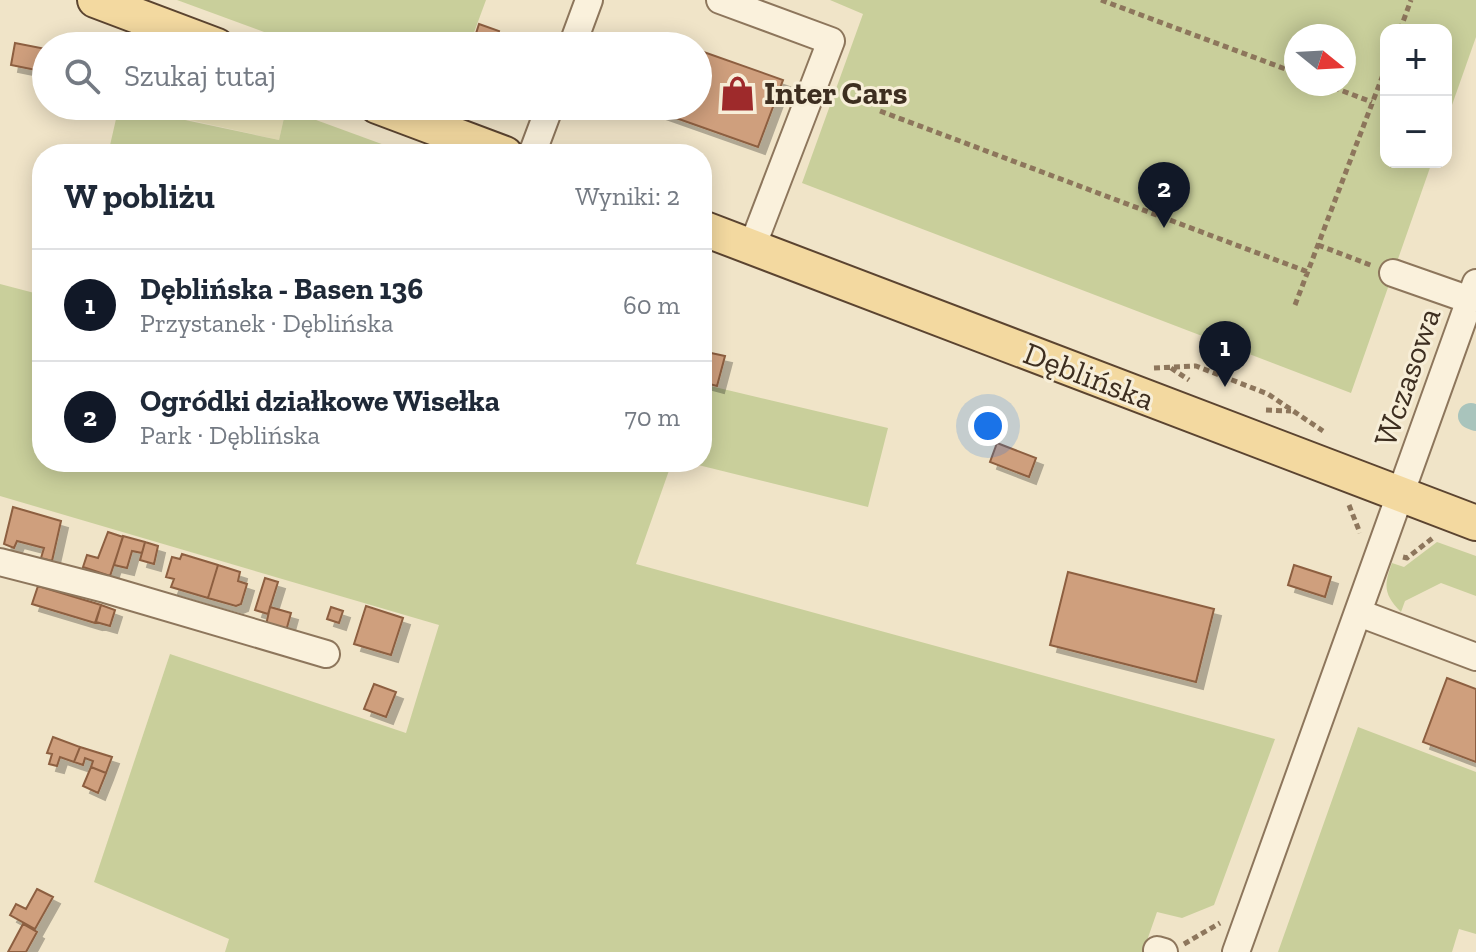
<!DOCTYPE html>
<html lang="pl">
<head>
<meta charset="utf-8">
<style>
  body { margin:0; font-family:"Zilla Slab",serif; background:#f6f6f7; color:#1f2937 }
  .controls { position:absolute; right:24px; top:24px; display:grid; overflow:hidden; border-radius:16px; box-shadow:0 4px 20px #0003 }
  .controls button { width:72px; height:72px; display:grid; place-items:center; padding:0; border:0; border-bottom:2px solid #e0e1e3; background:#fff; color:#1f2937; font:40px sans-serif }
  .compass { position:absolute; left:1284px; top:24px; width:72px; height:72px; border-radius:50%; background:#fff; box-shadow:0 4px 20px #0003; rotate:108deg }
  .you { position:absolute; left:988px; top:426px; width:28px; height:28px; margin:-20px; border:6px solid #fff; border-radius:50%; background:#1a73e8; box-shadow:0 0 0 12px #1a73e833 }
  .badge { display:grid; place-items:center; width:52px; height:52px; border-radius:50%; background:#111827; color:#fff; font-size:26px; font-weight:700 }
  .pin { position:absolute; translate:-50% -66px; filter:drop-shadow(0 2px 4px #0008) }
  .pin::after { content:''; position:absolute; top:42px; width:28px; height:24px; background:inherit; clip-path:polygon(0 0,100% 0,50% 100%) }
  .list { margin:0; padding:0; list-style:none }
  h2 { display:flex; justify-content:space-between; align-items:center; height:104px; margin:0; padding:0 32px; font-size:34px }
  h2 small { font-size:26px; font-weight:400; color:#747a83 }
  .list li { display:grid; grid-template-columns:52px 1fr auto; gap:24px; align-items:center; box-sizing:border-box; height:112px; padding:0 32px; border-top:2px solid #e0e1e3 }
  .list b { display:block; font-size:30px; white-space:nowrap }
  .list p { margin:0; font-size:26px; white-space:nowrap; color:#747a83 }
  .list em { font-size:26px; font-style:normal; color:#747a83 }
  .icon { flex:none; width:44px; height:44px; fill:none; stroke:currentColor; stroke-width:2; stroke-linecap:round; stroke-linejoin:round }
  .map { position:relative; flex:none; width:1476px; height:952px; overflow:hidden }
  .search { position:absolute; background:#fff; box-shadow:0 4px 20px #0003; left:32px; top:32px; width:680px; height:88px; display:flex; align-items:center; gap:20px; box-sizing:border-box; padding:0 28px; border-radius:44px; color:#747a83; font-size:30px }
  .panel { position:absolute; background:#fff; box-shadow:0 4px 20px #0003; left:32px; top:144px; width:680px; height:328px; border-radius:32px }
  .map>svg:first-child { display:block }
</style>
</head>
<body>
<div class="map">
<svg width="1476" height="952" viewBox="0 0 1476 952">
  <defs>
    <filter id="shadow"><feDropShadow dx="7" dy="7" stdDeviation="0" flood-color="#0004"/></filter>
  </defs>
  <rect width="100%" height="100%" fill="#f0e4c8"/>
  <!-- farmland -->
  <path fill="#e6deb5" d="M127 106H279L286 109 279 140Z"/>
  <!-- green -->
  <path fill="#c9cf9b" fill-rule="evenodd" d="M177 0H486L469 46H302Z
    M830 0H1476V37L1446 122V30H1386V162H1432L1351 393 802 183 863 14ZM1296 36H1344V84H1296Z
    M119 106 279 140 286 109 409 154H108Z
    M0 284 42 295V462H672L636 564 1275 739 1214 905 1182 918 1157 912 1143 952H225L229 939 94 882 170 654 406 733 439 625 0 496Z
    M702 384 888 428 868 507 686 462H702Z
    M1437 542 1476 556V596L1441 583 1405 601 1401 612C1383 594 1384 585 1392 563L1404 567Z
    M1358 727 1476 772V934L1459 929 1452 952H1278Z"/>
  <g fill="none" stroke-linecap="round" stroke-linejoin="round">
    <!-- canal -->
    <path stroke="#a9c4bc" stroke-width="26" d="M1471 416 1476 418"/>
  </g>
  <!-- building -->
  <path fill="#cf9f7d" stroke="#8d5f41" stroke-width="2" filter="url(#shadow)" d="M479 24 499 31 494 46 473 43Z
    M15 43 46 49V72L11 65Z
    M698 50 783 80 758 147 642 106H698Z
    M702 351 725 356 717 386 702 382Z
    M997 443 1036 458 1029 477 990 462Z
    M13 507 61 521 52 561 41 558 44 548 17 541 14 548 4 544Z
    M108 532 123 537 110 576 83 567 87 555 98 558Z
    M123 536 145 542 142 553 132 551 127 568 114 565Z
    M145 542 158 546 154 564 140 560Z
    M182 554 218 565 208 598 171 587 174 579 166 577 172 557 180 559Z
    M218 565 240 572 238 581 247 584 241 604 236 606 208 598Z
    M1294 565 1331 577 1325 597 1288 585Z
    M1068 572 1214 609 1196 682 1050 645Z
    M265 578 278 582 268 614 255 610Z
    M38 586 101 605 95 623 32 604Z
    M101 605 115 610 110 626 96 622Z
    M366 606 403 618 391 655 354 644Z
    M270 607 291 613 286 631 266 625Z
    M331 607 343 611 339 623 327 619Z
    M1447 678 1476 689V762L1423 742Z
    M374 684 396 692 386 717 364 709Z
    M53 737 80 747 74 762 60 757 57 766 49 764 52 754 47 753Z
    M80 747 112 757 106 773 91 767 93 761 85 758 83 765 74 762Z
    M91 767 106 773 98 793 83 786Z
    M37 889 53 897 35 929 10 915 16 904 26 909Z
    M23 924 37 932 26 952H8Z"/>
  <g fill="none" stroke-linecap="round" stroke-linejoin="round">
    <defs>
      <path id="minor" d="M720 0 831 41 752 247
        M572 46 589 0
        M532 154 550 106
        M1393 273 1470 300
        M0 562 105 589 326 654
        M1359 613 1476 657
        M1157 950 1164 952
        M1236 952 1476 283"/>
      <path id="major" d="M95 0 217 46
        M377 106 505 154
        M702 228 1476 523"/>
    </defs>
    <!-- minor casing -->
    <use href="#minor" stroke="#8d765c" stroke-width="30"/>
    <!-- major casing -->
    <use href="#major" stroke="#5b4430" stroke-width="38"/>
    <!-- path -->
    <path stroke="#8d765c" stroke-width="5" stroke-dasharray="6 4" stroke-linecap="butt" d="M1101 0 1296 73
      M1400 30 1411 0
      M245 37 268 46
      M1324 84 1372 102
      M880 111 1308 272
      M1318 245 1373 266
      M1295 305 1386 67
      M1154 368 1196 366 1268 394 1323 431
      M1171 368 1189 380
      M1266 410 1291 411
      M1349 505 1360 533
      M1403 557 1407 558 1434 537
      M1184 944 1220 923"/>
    <!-- minor -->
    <use href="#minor" stroke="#faf1dc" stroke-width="26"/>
    <!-- major -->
    <use href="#major" stroke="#f3d9a0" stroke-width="34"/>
  </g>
  <!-- icons -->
  <defs>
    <symbol id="shop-bare" viewBox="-9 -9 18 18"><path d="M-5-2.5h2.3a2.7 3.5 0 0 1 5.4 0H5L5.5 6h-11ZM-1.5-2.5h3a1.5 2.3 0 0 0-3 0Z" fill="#9e2a2b" stroke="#f7eed8" stroke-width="2.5" paint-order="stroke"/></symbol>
  </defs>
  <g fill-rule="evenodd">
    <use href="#shop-bare" x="712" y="68" width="51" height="51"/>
  </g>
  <g text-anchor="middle" stroke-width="6" stroke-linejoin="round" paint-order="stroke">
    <!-- poi labels -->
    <g font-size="32" font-weight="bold" fill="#3d2e20" stroke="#f7eed8" text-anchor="start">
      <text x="764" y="104">Inter Cars</text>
    </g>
    <!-- street labels -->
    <g font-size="32" fill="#3d2e20" stroke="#f7eed8">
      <text transform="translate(1089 376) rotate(21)" y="11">Dęblińska</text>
      <text transform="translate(1407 377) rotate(-71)" y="11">Wczasowa</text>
    </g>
  </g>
</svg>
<div class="controls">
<button>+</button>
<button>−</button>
</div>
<svg class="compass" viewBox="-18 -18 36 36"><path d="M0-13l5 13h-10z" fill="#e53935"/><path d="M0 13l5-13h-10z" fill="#747a83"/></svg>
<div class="you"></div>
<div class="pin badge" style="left:1225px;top:387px">1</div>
<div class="pin badge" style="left:1164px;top:228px">2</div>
<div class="search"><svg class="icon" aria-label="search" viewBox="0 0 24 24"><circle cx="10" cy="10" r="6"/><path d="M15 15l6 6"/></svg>Szukaj tutaj</div>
<section class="panel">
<h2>W pobliżu<small>Wyniki: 2</small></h2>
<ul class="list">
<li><span class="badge">1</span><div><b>Dęblińska - Basen 136</b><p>Przystanek · Dęblińska</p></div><em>60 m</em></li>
<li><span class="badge">2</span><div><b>Ogródki działkowe Wisełka</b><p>Park · Dęblińska</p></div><em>70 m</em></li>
</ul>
</section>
</div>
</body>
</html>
